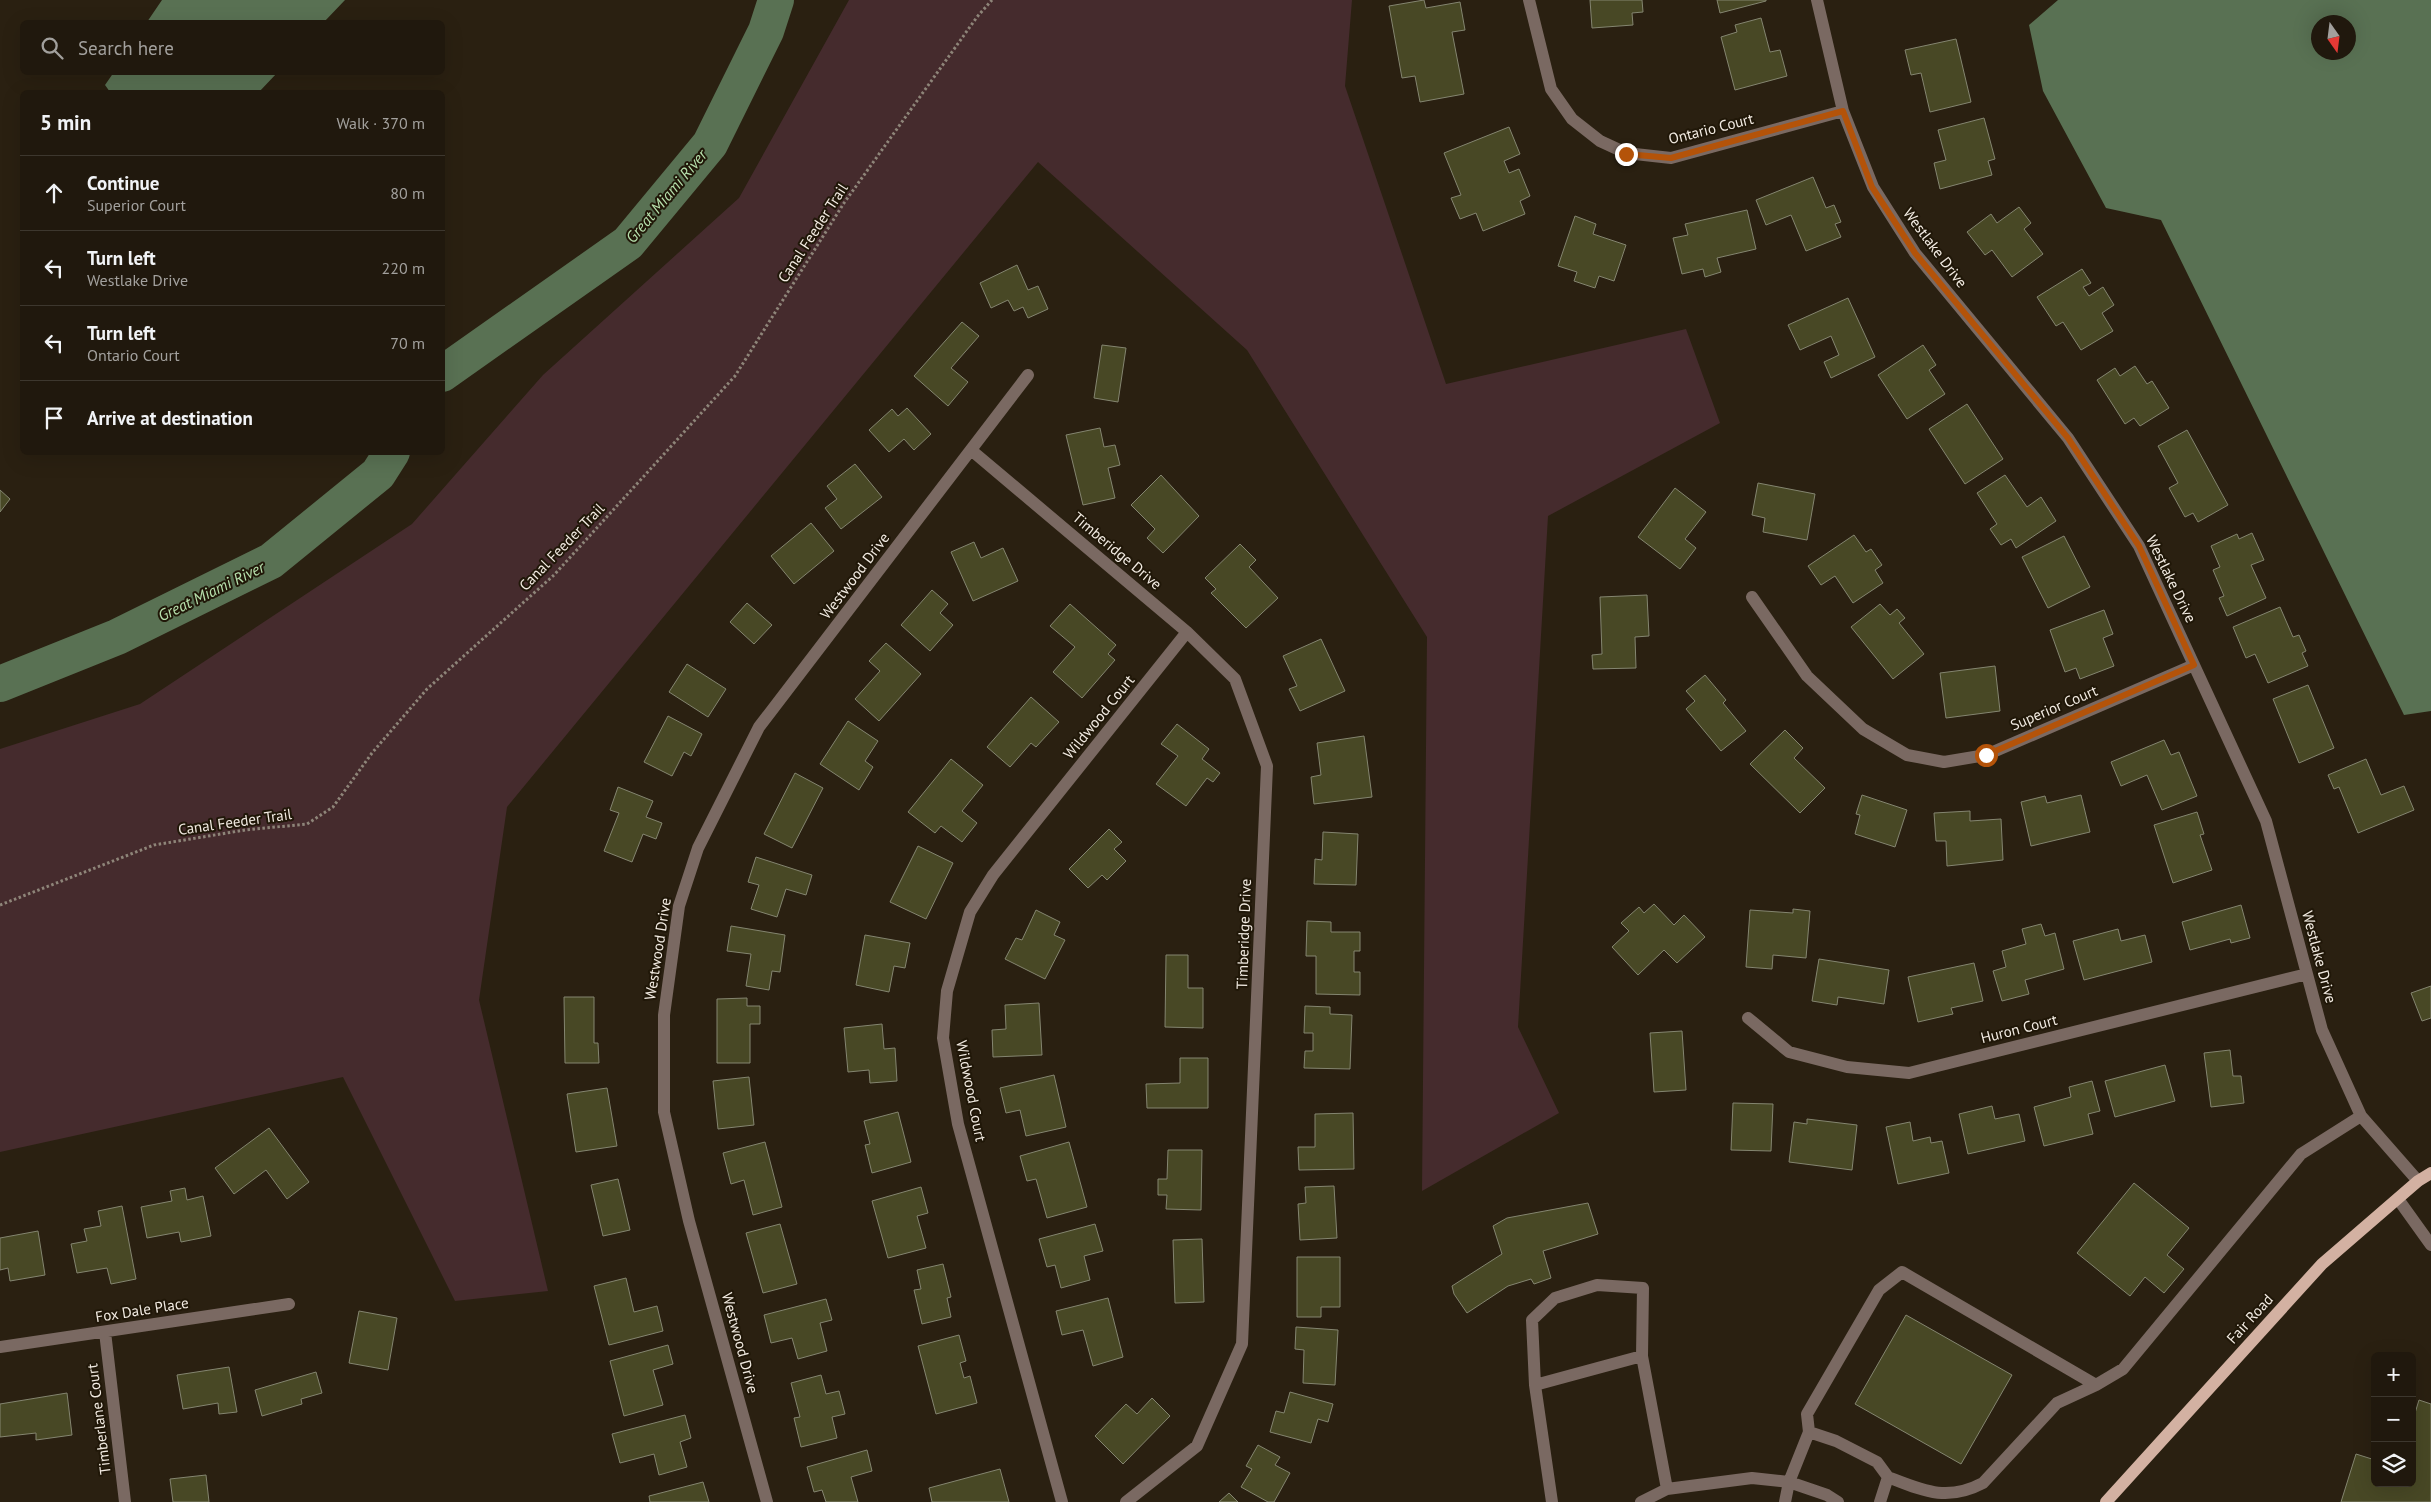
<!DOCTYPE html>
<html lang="en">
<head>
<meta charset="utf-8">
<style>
  body { margin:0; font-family:"PT Sans",sans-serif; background:#282116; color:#f1f3f6 }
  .controls { position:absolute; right:15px; bottom:15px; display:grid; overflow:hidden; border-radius:8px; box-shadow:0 5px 20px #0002 }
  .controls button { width:45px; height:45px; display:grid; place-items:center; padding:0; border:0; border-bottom:1px solid #3d372e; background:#20180d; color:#f1f3f6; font:25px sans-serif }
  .compass { position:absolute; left:2311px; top:15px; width:45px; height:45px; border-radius:50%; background:#20180d; box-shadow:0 5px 20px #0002; rotate:166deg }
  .stop { position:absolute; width:15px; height:15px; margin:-11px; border:4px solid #b45309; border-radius:50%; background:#fff }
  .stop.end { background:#b45309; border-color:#fff; box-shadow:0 1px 5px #0008 }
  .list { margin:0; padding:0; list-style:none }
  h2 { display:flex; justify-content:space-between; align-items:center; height:65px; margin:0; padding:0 20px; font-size:21px }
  h2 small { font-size:16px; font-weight:400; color:#a2a09d }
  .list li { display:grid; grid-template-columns:32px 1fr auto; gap:15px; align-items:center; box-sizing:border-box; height:75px; padding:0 20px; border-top:1px solid #3d372e }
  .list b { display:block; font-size:19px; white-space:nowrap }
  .list p { margin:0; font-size:16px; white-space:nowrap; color:#a2a09d }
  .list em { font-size:16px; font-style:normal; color:#a2a09d }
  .icon { flex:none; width:28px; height:28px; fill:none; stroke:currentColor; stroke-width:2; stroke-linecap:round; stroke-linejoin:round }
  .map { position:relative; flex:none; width:2431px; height:1502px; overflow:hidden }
  .search { position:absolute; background:#20180d; box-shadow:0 5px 20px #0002; left:20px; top:20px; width:425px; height:55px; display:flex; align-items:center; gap:12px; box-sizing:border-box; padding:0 18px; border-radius:8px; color:#a2a09d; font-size:19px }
  .panel { position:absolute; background:#20180d; box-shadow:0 5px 20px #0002; left:20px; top:90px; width:425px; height:365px; border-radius:8px }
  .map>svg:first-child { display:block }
</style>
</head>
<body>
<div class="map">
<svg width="2431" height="1502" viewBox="0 0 2431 1502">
  <rect width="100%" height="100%" fill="#2a2011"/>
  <!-- green -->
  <path fill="#452b2d" d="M849 0H1352L1345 86 1446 384 1686 329 1720 423 1548 516 1518 1027 1559 1113 1422 1191 1427 637 1247 350 1038 162 507 807 479 1000 548 1291 455 1301 343 1077 0 1152V749L140 704 412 524 543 375 739 198Z"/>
  <!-- water -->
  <path fill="#597153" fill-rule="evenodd" d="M162 0H345L324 22H147Z
    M2058 0H2431V711L2404 715 2161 220 2106 208 2043 91 2029 25ZM2348 22V52H2318V22Z
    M114 72H277V73L259 92H110L105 85Z"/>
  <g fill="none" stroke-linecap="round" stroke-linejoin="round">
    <!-- river -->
    <path stroke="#597153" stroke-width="36" d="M442 374 628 243 710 144 766 31 776 0
      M0 684 117 637 271 561 378 474 392 452"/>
  </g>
  <!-- building -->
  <path fill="#484825" stroke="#848570" d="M1424 0 1426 8 1460 2 1465 30 1452 32 1464 94 1420 102 1415 76 1402 78 1389 6Z
    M1590 0H1642L1643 12 1632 13 1633 25 1592 28Z
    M1717 0H1766V1L1720 13Z
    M1761 18 1770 52 1780 50 1787 76 1735 90 1721 37 1737 32 1735 25Z
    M1956 39 1971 102 1930 112 1921 73 1911 75 1905 50Z
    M1984 118 1995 159 1988 161 1992 175 1940 189 1934 163 1946 160 1938 130Z
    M1509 127 1520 154 1504 161 1509 173 1519 169 1530 196 1520 201 1525 214 1483 231 1476 213 1460 219 1451 198 1461 195 1444 153Z
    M1813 177 1826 208 1834 205 1841 222 1835 224 1841 237 1806 251 1791 215 1766 225 1756 200Z
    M2019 207 2031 223 2024 229 2043 254 2012 277 1992 250 1985 255 1967 232 1991 214 1997 223Z
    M1747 210 1756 249 1717 258 1721 272 1705 277 1703 269 1682 274 1673 238 1688 235 1685 224Z
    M1575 216 1596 224 1593 234 1626 245 1614 281 1599 276 1595 288 1574 281 1577 272 1558 266Z
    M1017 265 1028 290 1038 286 1048 309 1028 318 1023 307 1014 311 1008 300 991 308 980 283Z
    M2082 269 2091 283 2083 287 2089 296 2103 287 2114 305 2102 313 2113 331 2081 350 2063 322 2056 326 2037 297Z
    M1848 298 1875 357 1831 378 1824 362 1839 355 1831 336 1800 350 1788 325Z
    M962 322 979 336 951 368 968 382 948 406 914 376Z
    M1102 345 1126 348 1118 402 1094 398Z
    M1923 345 1936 365 1929 370 1945 394 1907 419 1878 375Z
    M2135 366 2147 384 2152 381 2169 408 2140 426 2134 418 2125 424 2097 380 2115 368 2120 376Z
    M1967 404 2003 459 1965 484 1929 429Z
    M907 408 931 434 914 450 904 439 889 452 869 430 892 409 898 416Z
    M1100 428 1104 447 1115 445 1120 465 1108 468 1115 498 1083 505 1066 435Z
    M2187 430 2228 505 2198 522 2193 513 2185 517 2169 488 2178 483 2158 446Z
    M855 464 882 497 841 529 825 508 837 499 827 486Z
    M1161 475 1199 516 1163 553 1147 538 1155 529 1131 505Z
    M2005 475 2027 507 2041 497 2056 521 2016 548 2011 539 2001 545 1990 529 1997 524 1977 493Z
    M1758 483 1815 494 1807 540 1763 532 1765 518 1752 515Z
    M1675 488 1706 512 1685 539 1696 548 1680 569 1638 537Z
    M0 490 10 499 0 512Z
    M811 523 834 551 794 584 771 556Z
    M2252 533 2264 560 2251 565 2266 598 2227 616 2219 598 2224 596 2213 570 2220 567 2211 546 2237 534 2239 539Z
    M1854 535 1866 552 1871 549 1882 565 1875 570 1883 583 1853 603 1835 576 1821 585 1808 566Z
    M2064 536 2090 587 2048 608 2022 557Z
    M974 542 981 558 1003 548 1018 581 973 601 951 552Z
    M1240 544 1256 560 1249 567 1278 598 1246 628 1211 593 1216 589 1205 578Z
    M932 590 948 604 940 613 953 625 930 651 901 625Z
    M1647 595 1649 636 1635 637 1636 668 1593 669 1592 655 1602 654 1600 597Z
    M747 603 772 625 754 644 730 622Z
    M1070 604 1116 645 1108 654 1115 660 1082 698 1053 672 1075 647 1050 626Z
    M1880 604 1890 615 1897 609 1905 618 1899 623 1924 654 1893 679 1851 627Z
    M2280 607 2293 637 2299 635 2306 651 2302 653 2308 666 2268 683 2255 654 2246 658 2233 627Z
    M2104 610 2113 634 2103 638 2114 666 2080 679 2076 668 2065 672 2050 630Z
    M1321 639 1345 691 1300 711 1289 689 1297 686 1283 656Z
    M886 643 921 674 879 721 855 699 880 671 869 661Z
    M687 664 726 689 708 717 669 692Z
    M1995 666 2000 711 1946 718 1940 673Z
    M1705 675 1726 700 1723 703 1746 731 1721 751 1686 709 1695 701 1686 691Z
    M2308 685 2334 748 2299 763 2273 699Z
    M1031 697 1059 722 1036 747 1031 743 1010 767 987 747Z
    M668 716 702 734 691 756 684 752 672 776 644 762Z
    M848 721 878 741 865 761 873 767 859 790 820 764Z
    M1177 724 1209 749 1202 759 1220 773 1213 782 1207 778 1186 806 1156 784 1178 756 1161 744Z
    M1785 730 1803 748 1794 758 1825 788 1800 813 1750 764Z
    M1364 736 1372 797 1314 804 1311 777 1321 775 1317 743Z
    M2164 740 2171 755 2179 752 2197 796 2162 810 2147 775 2121 786 2111 762Z
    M951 759 983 785 962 811 977 823 962 842 941 826 935 833 908 812Z
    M2366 759 2381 795 2404 786 2414 810 2358 833 2339 787 2334 789 2328 775Z
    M795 773 823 788 792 848 764 834Z
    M618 787 653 801 646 817 662 823 656 839 643 834 632 862 604 851 619 813 610 810Z
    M1862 795 1907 810 1895 847 1855 834 1860 815 1856 814Z
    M2081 795 2090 832 2031 846 2021 802 2045 796 2047 803Z
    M1970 811V821L2001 819 2003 860 1947 866 1946 841H1936L1934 813Z
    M2197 812 2204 834 2200 835 2212 870 2173 883 2154 825Z
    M1109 829 1122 842 1114 849 1126 861 1107 880 1102 875 1088 888 1069 869Z
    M1323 832 1358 834 1356 885 1314 884 1315 859 1322 860Z
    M918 846 953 863 926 919 890 902Z
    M756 857 812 875 806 895 786 889 777 917 751 909 759 885 748 882Z
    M1654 904 1674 925 1684 915 1705 937 1677 963 1664 950 1638 975 1612 947 1629 931 1621 923 1639 907 1644 913Z
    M2241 905 2250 938 2231 943 2230 939 2190 950 2182 922Z
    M1793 909 1810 911 1806 958 1773 955 1772 969 1746 967 1750 910 1793 913Z
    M1036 910 1060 922 1054 935 1065 940 1045 979 1005 959 1016 938 1022 940Z
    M1307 921 1331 922V932H1360V951H1354V972H1360V995L1316 994V956H1306Z
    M2041 924 2045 936 2055 933 2064 969 2025 980 2029 994 2002 1001 1993 971 2006 967 2002 951 2026 944 2022 929Z
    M731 926 785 935 780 972 772 971 769 990 746 986 751 954 727 951Z
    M2118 929 2121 941 2145 935 2152 962 2084 980 2073 941Z
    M865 935 910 943 905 968 894 966 889 992 856 985Z
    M1166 955H1188V988H1203V1028L1165 1027Z
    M1819 959 1889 970 1884 1004 1838 997 1837 1005 1812 1001Z
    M1974 963 1983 1001 1951 1008 1953 1014 1918 1022 1908 977Z
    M2431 986V1018L2422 1021 2411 993Z
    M564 997H594V1043H598L599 1063H565Z
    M747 998V1006H760V1024H750V1063H717V999Z
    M1039 1003 1042 1055 993 1057 992 1030 1006 1029 1005 1005Z
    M1305 1006 1330 1007V1014L1352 1015 1350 1069 1304 1068 1305 1051H1313V1033H1304Z
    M882 1024 884 1049 895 1048 897 1081 870 1083 869 1070 848 1072 844 1028Z
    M1682 1031 1686 1090 1654 1092 1650 1033Z
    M2230 1050 2233 1076H2241L2244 1103 2211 1107 2204 1053Z
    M1180 1058H1208V1108H1147L1146 1084 1180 1083Z
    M2165 1065 2175 1101 2115 1117 2105 1081Z
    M1054 1075 1066 1127 1026 1136 1020 1110 1006 1113 1000 1088Z
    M749 1077 754 1125 718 1129 713 1081Z
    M2092 1081 2100 1111 2088 1114 2093 1134 2044 1146 2034 1107 2071 1097 2069 1087Z
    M607 1088 617 1146 576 1152 567 1094Z
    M1733 1103 1773 1104 1771 1151 1731 1150Z
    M1992 1106 1995 1119 2019 1114 2025 1141 1968 1154 1959 1114Z
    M898 1112 911 1162 872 1173 865 1145 870 1144 864 1121Z
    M1353 1113 1354 1169 1299 1170 1298 1147H1315V1114Z
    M1807 1119 1857 1125 1852 1170 1789 1162 1794 1122 1807 1124Z
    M1910 1122 1913 1141 1930 1137 1931 1143 1942 1141 1949 1173 1898 1184 1886 1127Z
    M269 1128 309 1182 287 1199 266 1170 234 1194 215 1168Z
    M765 1142 782 1207 753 1215 744 1180 731 1184 723 1153Z
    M1069 1142 1087 1207 1047 1218 1036 1179 1027 1181 1020 1156Z
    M1168 1150H1202L1201 1210 1166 1209 1167 1195H1158V1179H1167Z
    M618 1179 630 1230 603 1236 591 1185Z
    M2134 1183 2189 1228 2167 1255 2184 1269 2164 1293 2145 1277 2130 1296 2077 1253Z
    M1334 1186 1337 1238 1300 1240 1298 1204 1306 1203 1305 1187Z
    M921 1187 928 1213 917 1216 926 1248 888 1258 872 1201Z
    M185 1188 187 1200 203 1196 211 1236 181 1242 179 1232 147 1238 141 1207 172 1201 170 1191Z
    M1588 1203 1598 1234 1543 1251 1551 1278 1534 1284 1531 1279 1508 1286 1467 1313 1454 1294 1452 1286 1502 1254 1493 1226 1507 1218Z
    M122 1206 136 1279 111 1284 107 1268 77 1273 71 1244 87 1241 84 1229 101 1226 98 1211Z
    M780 1224 797 1284 763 1293 746 1233Z
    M1095 1224 1103 1251 1084 1256 1090 1280 1061 1288 1055 1265 1047 1267 1039 1239Z
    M38 1231 45 1275 10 1281 8 1268 0 1270V1238Z
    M1202 1239 1204 1302 1175 1303 1173 1240Z
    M1297 1257H1340V1307H1321V1317H1297Z
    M943 1264 951 1297 947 1298 951 1317 922 1324 914 1290 921 1289 917 1270Z
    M626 1278 634 1312 657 1306 663 1331 609 1345 594 1286Z
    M1108 1298 1123 1357 1093 1366 1083 1330 1062 1335 1056 1311Z
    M826 1299 832 1320 820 1323 827 1351 798 1359 792 1338 771 1343 764 1315Z
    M359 1311 397 1318 388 1370 349 1363Z
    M1906 1315 2012 1375 1961 1464 1855 1404Z
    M1296 1327 1338 1330 1335 1385 1303 1383 1304 1350 1295 1349Z
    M959 1335 966 1361 960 1363 964 1378 970 1376 977 1403 936 1414 918 1346Z
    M668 1345 673 1364 653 1370 663 1405 624 1416 610 1361Z
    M229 1367 237 1412 219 1414 218 1403 183 1409 177 1375Z
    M316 1372 322 1393 301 1399 302 1404 262 1416 255 1390Z
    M821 1375 826 1394 839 1391 845 1414 832 1417 837 1438 801 1447 794 1418 800 1417 791 1383Z
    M1290 1392 1333 1404 1328 1422 1318 1419 1311 1443 1270 1432 1276 1411 1284 1413Z
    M67 1393 72 1435 36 1440V1433L0 1437V1404Z
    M1152 1398 1170 1416 1123 1464 1095 1436 1126 1404 1137 1414Z
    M2419 1400 2431 1404V1502H2341L2356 1454 2375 1460V1483H2412V1423Z
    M685 1415 691 1438 680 1442 687 1467 659 1475 654 1454 620 1463 612 1434Z
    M1258 1445 1280 1457 1275 1465 1290 1473 1274 1502H1268L1241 1487 1252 1469 1246 1466Z
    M867 1450 872 1471 851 1477 858 1502H826L822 1490 814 1492 807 1467Z
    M1000 1469 1009 1502H932L929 1488Z
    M206 1475 209 1502H173L170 1479Z
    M703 1482 709 1502H650L649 1496Z
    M1229 1493 1238 1502H1219Z"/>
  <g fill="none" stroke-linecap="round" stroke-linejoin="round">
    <!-- path -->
    <path stroke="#8e8579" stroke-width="3" stroke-dasharray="2.5 2.5" stroke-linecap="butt" d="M0 905 154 845 245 830 307 824 333 807 372 753 427 689 554 575 735 376 844 203 977 17 992 0"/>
    <!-- minor -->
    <path stroke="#7a6962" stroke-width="12" d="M1529 0 1551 89 1572 119 1600 141 1626 153 1671 158 1843 111
      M1817 0 1843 111 1873 187 1915 253 2068 438 2139 546 2266 821 2322 1030 2361 1116 2418 1181
      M971 450 1187 632 1235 679 1267 766 1242 1344 1197 1446 1126 1502
      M1752 597 1807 676 1863 729 1907 755 1944 762 1986 755 2194 665
      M1748 1018 1789 1052 1847 1067 1909 1073 2307 974
      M2398 1199 2431 1245
      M105 1332 125 1502
      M0 1347 289 1304
      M1535 1385 1532 1320 1555 1298 1597 1285 1643 1288 1642 1356
      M1809 1432 1807 1414 1879 1290 1902 1272 2096 1385
      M1888 1477C1924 1491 1947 1502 1983 1483L2057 1403 2096 1385 2123 1369 2301 1154 2361 1116
      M767 1502 689 1221 664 1112V1015L679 906 698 848 759 727 1028 375
      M1062 1502 958 1124 943 1038 947 991 970 912 993 875 1187 632
      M1552 1502 1535 1385 1642 1356 1667 1489
      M1641 1502 1667 1489 1752 1478 1789 1482 1827 1495 1838 1502
      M1785 1502 1789 1482 1809 1432 1836 1441 1877 1462 1888 1477 1880 1502"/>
    <!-- major -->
    <path stroke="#d3b1a2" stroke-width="12" d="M2106 1502 2322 1264 2418 1181 2431 1173"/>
  </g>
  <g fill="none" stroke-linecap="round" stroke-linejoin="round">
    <!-- route -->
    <path stroke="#b45309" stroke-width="6" d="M1626 154 1671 158 1843 111 1872 187 1915 253 2068 438 2139 546 2194 665 1986 755"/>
  </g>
  <g text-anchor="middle" stroke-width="4" stroke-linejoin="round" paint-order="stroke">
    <!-- street labels -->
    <g font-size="15" fill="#f2ebe2" stroke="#201708">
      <text transform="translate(1711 129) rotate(-14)" y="5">Ontario Court</text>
      <text transform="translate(813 233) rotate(-57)" y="5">Canal Feeder Trail</text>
      <text transform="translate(1935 248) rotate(53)" y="5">Westlake Drive</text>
      <text transform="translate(562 547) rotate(-46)" y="5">Canal Feeder Trail</text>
      <text transform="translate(1117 551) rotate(40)" y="5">Timberidge Drive</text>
      <text transform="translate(855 576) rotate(-53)" y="5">Westwood Drive</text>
      <text transform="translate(2171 579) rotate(64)" y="5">Westlake Drive</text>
      <text transform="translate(2054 708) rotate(-23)" y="5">Superior Court</text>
      <text transform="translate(1099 717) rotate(-51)" y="5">Wildwood Court</text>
      <text transform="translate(235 822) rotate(-8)" y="5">Canal Feeder Trail</text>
      <text transform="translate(1244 934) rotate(-88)" y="5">Timberidge Drive</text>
      <text transform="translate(658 949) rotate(-81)" y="5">Westwood Drive</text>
      <text transform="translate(2319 957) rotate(75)" y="5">Westlake Drive</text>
      <text transform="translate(2019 1029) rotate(-14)" y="5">Huron Court</text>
      <text transform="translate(971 1091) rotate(79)" y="5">Wildwood Court</text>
      <text transform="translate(142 1310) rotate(-9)" y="5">Fox Dale Place</text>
      <text transform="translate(2250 1319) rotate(-48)" y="5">Fair Road</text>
      <text transform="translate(740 1343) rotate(75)" y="5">Westwood Drive</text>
      <text transform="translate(99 1419) rotate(-97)" y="5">Timberlane Court</text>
    </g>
    <!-- water labels -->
    <g font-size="16" font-style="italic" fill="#b7e1ad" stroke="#201708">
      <text transform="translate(666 196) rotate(-50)" y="6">Great Miami River</text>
      <text transform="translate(211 591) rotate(-26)" y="6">Great Miami River</text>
    </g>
  </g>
</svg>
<div class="controls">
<button>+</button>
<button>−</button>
<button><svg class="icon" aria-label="layers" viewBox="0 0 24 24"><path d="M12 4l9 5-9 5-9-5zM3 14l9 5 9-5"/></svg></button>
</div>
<svg class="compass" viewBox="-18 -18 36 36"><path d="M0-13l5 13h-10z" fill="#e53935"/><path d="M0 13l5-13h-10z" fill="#a2a09d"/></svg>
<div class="stop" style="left:1986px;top:755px"></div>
<div class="stop end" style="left:1626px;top:154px"></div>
<div class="search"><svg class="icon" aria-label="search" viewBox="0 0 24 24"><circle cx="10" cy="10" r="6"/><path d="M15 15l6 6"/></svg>Search here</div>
<section class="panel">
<h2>5 min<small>Walk · 370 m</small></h2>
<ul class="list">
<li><svg class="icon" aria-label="ahead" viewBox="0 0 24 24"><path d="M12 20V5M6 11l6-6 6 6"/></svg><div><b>Continue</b><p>Superior Court</p></div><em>80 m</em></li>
<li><svg class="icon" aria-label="left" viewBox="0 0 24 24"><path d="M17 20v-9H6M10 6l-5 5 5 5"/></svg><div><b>Turn left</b><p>Westlake Drive</p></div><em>220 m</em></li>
<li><svg class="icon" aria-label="left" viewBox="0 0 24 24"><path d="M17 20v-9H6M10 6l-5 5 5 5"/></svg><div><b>Turn left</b><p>Ontario Court</p></div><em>70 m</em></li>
<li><svg class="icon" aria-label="arrive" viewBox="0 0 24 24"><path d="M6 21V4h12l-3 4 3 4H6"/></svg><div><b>Arrive at destination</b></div></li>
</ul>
</section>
</div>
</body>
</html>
